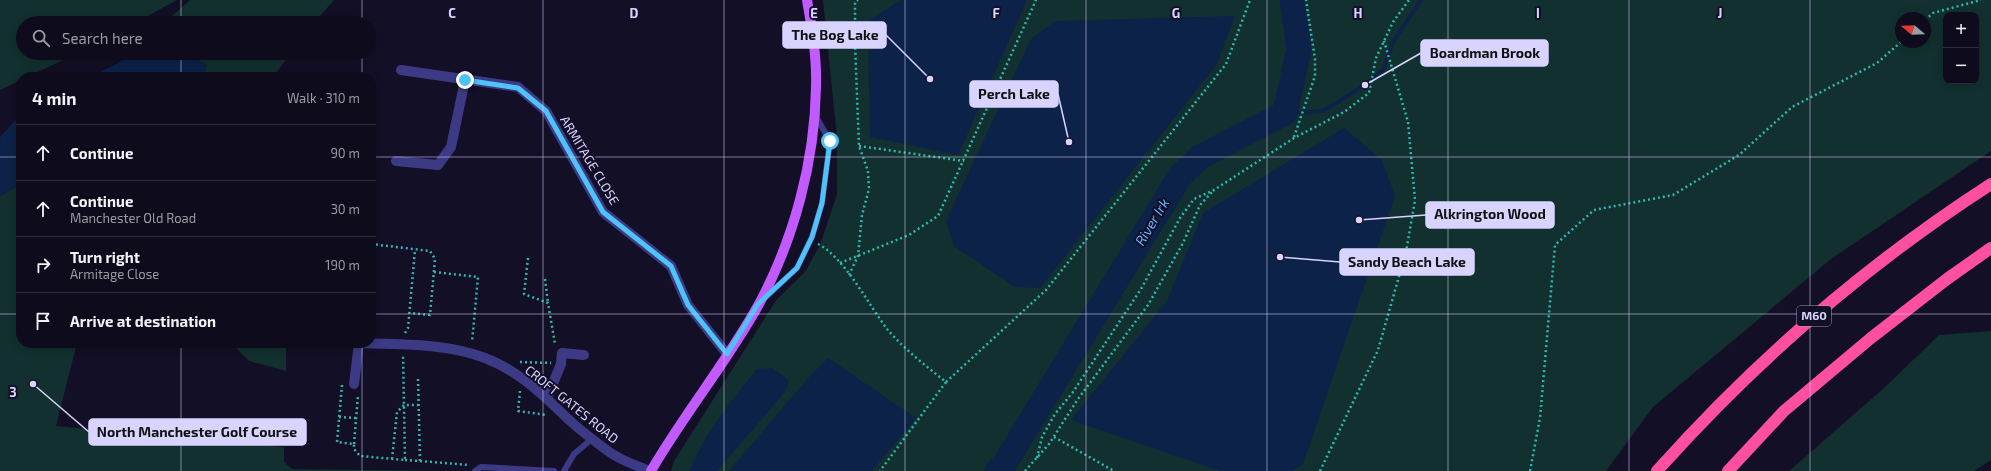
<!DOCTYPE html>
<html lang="en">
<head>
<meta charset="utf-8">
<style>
  body { margin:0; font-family:"Exo 2",sans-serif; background:#171425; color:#f1f3f6 }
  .controls { position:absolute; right:12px; top:12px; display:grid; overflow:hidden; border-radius:8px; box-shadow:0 2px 10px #0003 }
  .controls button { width:36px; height:36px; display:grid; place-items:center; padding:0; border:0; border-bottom:1px solid #2e2b3b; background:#0e0b1c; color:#f1f3f6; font:20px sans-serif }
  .compass { position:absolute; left:1895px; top:12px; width:36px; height:36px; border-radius:50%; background:#0e0b1c; box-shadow:0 2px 10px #0003; rotate:289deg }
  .stop { position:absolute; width:12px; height:12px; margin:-9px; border:3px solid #4fc3f7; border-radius:50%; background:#fff }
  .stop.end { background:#4fc3f7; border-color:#fff; box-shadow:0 1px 4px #0008 }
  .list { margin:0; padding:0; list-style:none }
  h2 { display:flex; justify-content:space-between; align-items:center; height:52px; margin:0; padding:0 16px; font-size:17px }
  h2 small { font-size:13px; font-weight:400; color:#9b9ba3 }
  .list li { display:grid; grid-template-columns:26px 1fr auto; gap:12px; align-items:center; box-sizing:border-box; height:56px; padding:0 16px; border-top:1px solid #2e2b3b }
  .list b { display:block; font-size:15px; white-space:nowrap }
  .list p { margin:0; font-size:13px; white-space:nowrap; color:#9b9ba3 }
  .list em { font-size:13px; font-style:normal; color:#9b9ba3 }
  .icon { flex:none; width:22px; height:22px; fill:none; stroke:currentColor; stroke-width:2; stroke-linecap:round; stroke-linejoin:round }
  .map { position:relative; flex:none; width:1991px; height:471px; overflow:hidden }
  .search { position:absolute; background:#0e0b1c; box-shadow:0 2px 10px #0003; left:16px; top:16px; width:360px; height:44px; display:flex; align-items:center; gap:10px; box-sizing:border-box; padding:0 14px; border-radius:22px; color:#9b9ba3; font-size:15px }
  .panel { position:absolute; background:#0e0b1c; box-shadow:0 2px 10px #0003; left:16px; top:72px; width:360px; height:276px; border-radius:16px }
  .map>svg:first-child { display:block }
</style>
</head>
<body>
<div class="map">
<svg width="1991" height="471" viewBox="0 0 1991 471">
  <rect width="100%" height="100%" fill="#130f26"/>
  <!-- green -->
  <path fill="#12302f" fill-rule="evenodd" d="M0 0H177L135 23H23V53H78L27 77H21V80L0 90Z
    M190 0H334L314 23H164Z
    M823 0H1991V151L1831 259 1653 407 1606 471H671L674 461 777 299 805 272 820 245 837 194V138ZM1946 15H1976V81H1946ZM1901 18H1925V42H1901Z
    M189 53H291L273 77H202L207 66Z
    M21 184V343H77L56 426 284 447V462L292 469 451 471H0V196Z
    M1991 331V460L1974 471H1789L1884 388 1939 335Z
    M231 343H286V371L249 361Z"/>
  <!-- water -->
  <path fill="#0c2248" d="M901 0H1027L958 155 870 137 868 21Z
    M1235 16 1217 64 1040 288 1015 287 954 246 946 221 1031 39 1055 21Z
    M130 53H189L207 66 202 77H89L117 64Z
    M21 114V184L0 196V137Z
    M1344 128 1382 160 1395 196 1303 464 1292 471H1220L1071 420 1167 301 1203 213Z
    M828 358 916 418 872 471H729L810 376Z
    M772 368 789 380 785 392 717 471H690C701 438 735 396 757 369Z"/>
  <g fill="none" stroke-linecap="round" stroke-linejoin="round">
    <!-- stream -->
    <path stroke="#0c2248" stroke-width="4" d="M1285 113 1323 111 1365 85 1383 70 1393 42 1421 0"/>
    <!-- river -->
    <path stroke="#0c2248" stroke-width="25" d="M997 471 1005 463 1180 176 1200 157 1285 113 1299 49 1292 0"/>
    <!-- path -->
    <path stroke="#2fb8b0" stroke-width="2.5" stroke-dasharray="2 3" stroke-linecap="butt" d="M1925 20 1933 13 1981 0
      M1294 137 1315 76V59L1306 0
      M859 146 964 161
      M371 244 430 251 435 259 430 315 410 313
      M818 244C844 257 869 305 887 329 904 349 926 366 946 382L880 471
      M528 258 524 294 548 303 555 344
      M840 263 909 235 938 216 1036 0
      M434 272 478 277 472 342
      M849 275 858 256 862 215 869 189 868 171 859 146 855 44V2L858 0
      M545 279 548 303
      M405 333 408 328 415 250
      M520 362 551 363
      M946 382 1046 290 1226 64 1250 0
      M342 385 337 442 354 444V449L360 456 405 460 403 354
      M520 391 518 411 547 415
      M339 417 356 418
      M1054 437 1114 471
      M354 444 358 395
      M1037 458 1042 437 1055 414 1073 392 1141 289 1180 218 1194 199 1214 190 1294 138 1344 112 1369 93 1376 58 1393 22 1409 0
      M392 459 397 412 404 405H418
      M405 460 420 461 418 379
      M420 461 469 465
      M1025 471 1049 444 1078 399 1148 305 1183 243 1200 205 1212 192
      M1320 471 1378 350 1406 252 1415 200 1408 122 1384 41
      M1530 471 1540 418 1555 245 1594 210 1673 195 1739 155 1792 107 1877 63 1901 42"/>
    <!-- service -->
    <path stroke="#3d3a85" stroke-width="6" d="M766 297 797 268 812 237 822 203 830 141 815 115
      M475 471 481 467 554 471
      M564 471 574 454 593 438"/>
    <!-- minor -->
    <path stroke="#3d3a85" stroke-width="10" d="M401 70 518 87 546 111 603 212 671 266 688 305 727 354
      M396 161 438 165 451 147 465 80
      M361 343C402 345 446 343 485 358 517 370 541 393 565 416 578 429 593 440 608 451 619 460 636 465 649 471
      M354 384 359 343
      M547 398 561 364 562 353 584 355"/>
    <!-- primary -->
    <path stroke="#c25bff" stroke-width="10" d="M651 471C684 414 727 362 759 304 794 239 815 161 816 87 817 58 812 28 807 0"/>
    <!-- motorway -->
    <path stroke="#ff4fa3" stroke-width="12" d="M1657 471C1755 361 1867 264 1991 184
      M1728 471 1784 411 1871 338 1947 279 1991 248"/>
  </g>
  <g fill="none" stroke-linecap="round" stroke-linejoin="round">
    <!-- route -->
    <path stroke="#4fc3f7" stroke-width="5" d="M465 80 518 88 546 111 603 212 671 266 688 305 727 354 758 304 797 268 812 237 822 203 830 141"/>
  </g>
  <!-- grid -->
  <path fill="none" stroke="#d9d4ff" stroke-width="1" stroke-opacity="0.55" d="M181 0V23M362 0V23M543 0V471M724 0V471M905 0V471M1086 0V471M1267 0V471M1448 0V471M1629 0V471M1810 0V471M181 53V77M362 53V77M0 157H21M371 157H1991M0 314H21M371 314H1991M181 343V471M362 343V471"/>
  <g text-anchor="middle" stroke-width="4" stroke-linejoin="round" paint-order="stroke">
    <!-- shield labels -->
    <rect fill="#130f26" stroke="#9e99be" stroke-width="1" x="1797" y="306" width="34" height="20" rx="3"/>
    <g font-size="12" font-weight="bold" fill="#d9d4ff">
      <text x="1814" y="320">M60</text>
    </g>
    <!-- street labels -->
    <g font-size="13" fill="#d9d4ff" stroke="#130f26">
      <text transform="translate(590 160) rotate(59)" y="5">ARMITAGE CLOSE</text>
      <text transform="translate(572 404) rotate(39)" y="5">CROFT GATES ROAD</text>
    </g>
    <!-- water labels -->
    <g font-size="14" font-style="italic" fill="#62b6ff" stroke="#130f26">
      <text transform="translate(1152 222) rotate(-59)" y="5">River Irk</text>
    </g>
  </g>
  <g font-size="13" text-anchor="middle" font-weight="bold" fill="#d9d4ff" stroke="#130f26" stroke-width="4" stroke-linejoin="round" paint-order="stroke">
    <text x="452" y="18">C</text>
    <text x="634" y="18">D</text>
    <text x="814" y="18">E</text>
    <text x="996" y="18">F</text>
    <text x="1176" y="18">G</text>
    <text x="1358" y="18">H</text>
    <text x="1538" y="18">I</text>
    <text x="1720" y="18">J</text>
    <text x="13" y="397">3</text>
  </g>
  <!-- callouts -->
  <path fill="none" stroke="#d9d4ff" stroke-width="1.5" d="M930 79L886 35M1365 85L1421 53M1069 142L1058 94M1359 220L1426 215M1280 257L1340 262M33 384L89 432"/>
  <g fill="#d9d4ff" stroke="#130f26" stroke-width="1.5">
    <circle cx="930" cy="79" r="4"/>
    <circle cx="1365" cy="85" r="4"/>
    <circle cx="1069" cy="142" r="4"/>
    <circle cx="1359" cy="220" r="4"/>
    <circle cx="1280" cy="257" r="4"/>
    <circle cx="33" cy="384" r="4"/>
  </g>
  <g fill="#d9d4ff" stroke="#d9d4ff" stroke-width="1.5">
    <rect x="783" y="22" width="103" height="26" rx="4"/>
    <rect x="1421" y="40" width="127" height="26" rx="4"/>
    <rect x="970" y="81" width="88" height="26" rx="4"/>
    <rect x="1426" y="202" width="128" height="26" rx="4"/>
    <rect x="1340" y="249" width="134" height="26" rx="4"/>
    <rect x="89" y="419" width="217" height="26" rx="4"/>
  </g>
  <g font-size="14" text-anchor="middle" font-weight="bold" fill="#111">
    <text x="835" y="40">The Bog Lake</text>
    <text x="1485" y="58">Boardman Brook</text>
    <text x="1014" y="99">Perch Lake</text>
    <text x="1490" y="219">Alkrington Wood</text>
    <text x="1407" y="267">Sandy Beach Lake</text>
    <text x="197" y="437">North Manchester Golf Course</text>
  </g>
</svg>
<div class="controls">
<button>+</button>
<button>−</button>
</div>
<svg class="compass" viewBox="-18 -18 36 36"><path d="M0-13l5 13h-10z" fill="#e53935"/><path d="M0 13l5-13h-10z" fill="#9b9ba3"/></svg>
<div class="stop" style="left:830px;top:141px"></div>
<div class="stop end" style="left:465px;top:80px"></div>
<div class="search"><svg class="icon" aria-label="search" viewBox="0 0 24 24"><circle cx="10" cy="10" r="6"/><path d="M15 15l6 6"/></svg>Search here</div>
<section class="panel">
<h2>4 min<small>Walk · 310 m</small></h2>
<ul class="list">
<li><svg class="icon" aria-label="ahead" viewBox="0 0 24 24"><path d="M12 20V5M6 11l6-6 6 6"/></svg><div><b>Continue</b></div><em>90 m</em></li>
<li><svg class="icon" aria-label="ahead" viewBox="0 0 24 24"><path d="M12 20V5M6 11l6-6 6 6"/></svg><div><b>Continue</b><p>Manchester Old Road</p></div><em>30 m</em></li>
<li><svg class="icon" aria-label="right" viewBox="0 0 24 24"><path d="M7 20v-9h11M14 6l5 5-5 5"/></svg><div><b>Turn right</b><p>Armitage Close</p></div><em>190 m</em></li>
<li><svg class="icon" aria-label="arrive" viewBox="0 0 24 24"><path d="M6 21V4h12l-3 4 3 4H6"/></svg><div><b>Arrive at destination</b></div></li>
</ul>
</section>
</div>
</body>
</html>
